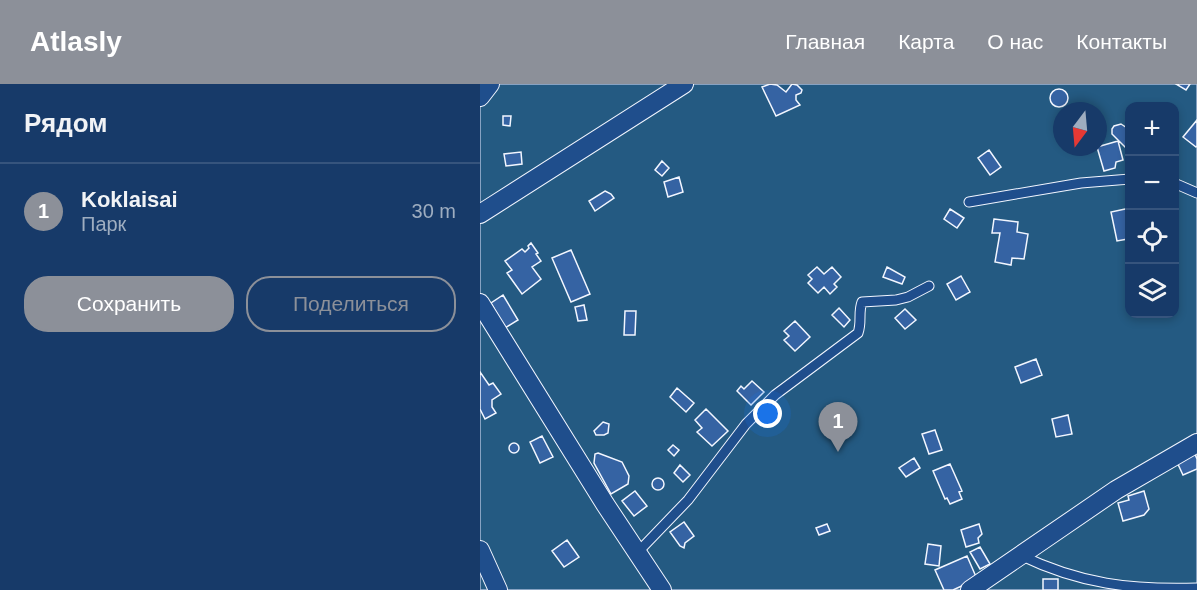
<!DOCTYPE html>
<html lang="ru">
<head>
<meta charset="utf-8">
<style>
  body { margin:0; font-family:Helvetica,sans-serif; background:#20416f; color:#f1f3f6 }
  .controls { position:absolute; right:18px; top:18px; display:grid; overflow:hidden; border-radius:12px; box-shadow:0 3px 9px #0003 }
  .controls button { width:54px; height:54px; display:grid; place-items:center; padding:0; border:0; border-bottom:2px solid #36547d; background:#173a69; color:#f1f3f6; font:30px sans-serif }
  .compass { position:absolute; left:573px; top:18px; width:54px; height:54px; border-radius:50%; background:#173a69; box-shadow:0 3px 9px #0003; rotate:196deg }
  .you { position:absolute; left:288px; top:330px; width:21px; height:21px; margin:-15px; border:4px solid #fff; border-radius:50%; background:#1a73e8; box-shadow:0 0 0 9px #1a73e833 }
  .badge { display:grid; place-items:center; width:39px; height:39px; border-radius:50%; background:#8c9099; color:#fff; font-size:20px; font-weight:700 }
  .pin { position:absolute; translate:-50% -50px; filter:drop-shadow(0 2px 3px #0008) }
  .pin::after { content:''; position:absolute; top:32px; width:21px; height:18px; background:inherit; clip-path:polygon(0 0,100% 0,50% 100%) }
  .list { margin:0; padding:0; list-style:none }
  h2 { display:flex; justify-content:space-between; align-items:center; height:78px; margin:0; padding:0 24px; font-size:26px }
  h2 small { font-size:20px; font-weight:400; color:#9eadc0 }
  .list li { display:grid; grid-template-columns:39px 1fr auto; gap:18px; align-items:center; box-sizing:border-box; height:96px; padding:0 24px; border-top:2px solid #36547d }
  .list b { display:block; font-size:22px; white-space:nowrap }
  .list p { margin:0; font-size:20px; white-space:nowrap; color:#9eadc0 }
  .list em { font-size:20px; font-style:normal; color:#9eadc0 }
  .actions { display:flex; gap:12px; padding:18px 24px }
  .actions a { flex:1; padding:14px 0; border:2px solid #8c9099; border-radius:24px; text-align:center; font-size:21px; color:#8c9099 }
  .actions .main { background:#8c9099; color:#fff }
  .icon { flex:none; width:33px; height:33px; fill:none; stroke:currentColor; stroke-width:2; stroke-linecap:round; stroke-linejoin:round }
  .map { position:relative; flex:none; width:717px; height:506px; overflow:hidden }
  header { display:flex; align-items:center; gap:36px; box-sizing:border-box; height:84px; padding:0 30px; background:#8c9099; color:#fff }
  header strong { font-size:28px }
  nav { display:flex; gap:33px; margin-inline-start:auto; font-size:21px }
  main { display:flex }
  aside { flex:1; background:#173a69 }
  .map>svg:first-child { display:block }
</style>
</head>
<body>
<header>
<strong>Atlasly</strong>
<nav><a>Главная</a><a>Карта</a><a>О нас</a><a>Контакты</a></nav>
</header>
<main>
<aside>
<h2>Рядом<small></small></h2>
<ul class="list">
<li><span class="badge">1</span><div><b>Koklaisai</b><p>Парк</p></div><em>30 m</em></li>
</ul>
<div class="actions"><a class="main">Сохранить</a><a>Поделиться</a></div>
</aside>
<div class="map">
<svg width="717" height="506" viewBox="0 0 717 506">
  <rect width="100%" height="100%" fill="#1f4e8c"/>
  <!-- green -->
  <path fill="#245a82" stroke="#a8bbd7" stroke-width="1.5" fill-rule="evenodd" d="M0 0H717V506H0ZM650 22H694V230H650ZM582 27H618V63H582Z"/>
  <!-- building -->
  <path fill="#3563a3" stroke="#f2f6ff" stroke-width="1.5" d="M290 0 297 1 306 8 312 0 317 1 322 6 321 9 316 11V16L320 21 296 32 282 3Z
    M696 0H710L706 6Z
    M570 14a9 9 0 1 1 18 0a9 9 0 1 1-18 0Z
    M23 32H31L30 42 23 41Z
    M717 36V62L716 63 703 53Z
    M641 40 650 46V68L632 50V45L634 42Z
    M638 57 643 76 636 78 635 84 624 87 617 63Z
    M509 66 521 83 510 91 498 74Z
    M41 68 42 80 26 82 24 70Z
    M182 77 189 84 182 92 175 86Z
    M199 93 203 108 188 113 184 98Z
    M125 107 131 110 134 114 115 127 109 117Z
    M650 124V162H649L648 155 637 157 631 128Z
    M470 125 484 134 477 144 464 135Z
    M514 135 538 138 537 148 548 150 544 175 532 174 531 181 515 178 520 149H512Z
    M51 159 58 169 56 170 61 177 52 183 61 195 42 210 27 189 32 186 25 177 42 165 45 168 49 164 48 162Z
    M91 166 110 210 91 218 72 174Z
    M337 183 344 190 352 183 361 193 354 200 357 203 350 210 344 203 338 209 328 199 332 195 328 191Z
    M407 183 425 193 422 200 403 193Z
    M481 192 490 208 476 216 467 200Z
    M23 211 38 236 25 244 11 219Z
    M104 221 107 236 98 237 95 223Z
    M359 224 370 236 364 243 352 231Z
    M425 225 436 236 425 245 415 234Z
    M145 227H156L155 251H144Z
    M315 237 330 253 315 267 304 256 309 252 304 247Z
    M556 275 562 291 541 299 535 283Z
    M0 288 9 301 13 299 21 310 12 316V323L16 329 5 335 0 325Z
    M272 297 284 308 271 321 257 307 261 302 264 305Z
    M197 304 214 319 206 328 190 313Z
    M226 325 248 347 232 362 217 348 222 344 215 336Z
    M588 331 592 350 576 353 572 335Z
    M123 338 129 340 128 349 124 351H116L114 347Z
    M455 346 462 366 449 370 442 350Z
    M62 352 73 373 60 379 50 358Z
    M29 364a5 5 0 1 1 10 0a5 5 0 1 1-10 0Z
    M193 361 199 366 194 372 188 366Z
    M714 368 717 375V385L703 391 696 376Z
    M118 369 142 378 149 392 148 400 131 410 114 379 115 370Z
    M434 374 440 384 426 393 419 384Z
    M470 380 482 407 479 408 482 415 470 420 467 414 465 415 453 387Z
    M200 381 210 391 203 398 194 389Z
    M172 400a6 6 0 1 1 12 0a6 6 0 1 1-12 0Z
    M155 407 167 422 154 432 142 417Z
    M664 407 669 425 664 431 643 437 638 419 649 416 648 412Z
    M204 438 214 452 205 459 204 464 200 462 190 448Z
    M347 440 350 447 339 451 336 444Z
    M499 440 502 450 498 454 499 459 486 463 481 446Z
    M87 456 99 473 84 483 72 467Z
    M448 460 461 462 459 482 445 480Z
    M500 463 510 480 500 485 490 468Z
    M487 472 497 495 473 506H464L455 486Z
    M563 495H578V506H563Z"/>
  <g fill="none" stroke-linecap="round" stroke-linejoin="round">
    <defs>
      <path id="service" d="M694 99 717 109
        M489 118 601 99 650 95
        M158 468 208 416 266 340 295 311 378 249C382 238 378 228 382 218L416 216 428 213 449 202
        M540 471C600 500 651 506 717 504"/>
      <path id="minor" d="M0 13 10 0
        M0 130 204 0
        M0 219 125 420 182 506
        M0 466 18 506
        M490 506 636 406 717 359"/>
    </defs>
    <!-- service casing -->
    <use href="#service" stroke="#f2f6ff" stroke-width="11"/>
    <!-- minor casing -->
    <use href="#minor" stroke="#f2f6ff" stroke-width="20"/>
    <!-- service -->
    <use href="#service" stroke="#1f4e8c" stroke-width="9"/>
    <!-- minor -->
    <use href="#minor" stroke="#1f4e8c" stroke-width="18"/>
  </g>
</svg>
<div class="controls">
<button>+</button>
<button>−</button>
<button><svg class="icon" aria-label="locate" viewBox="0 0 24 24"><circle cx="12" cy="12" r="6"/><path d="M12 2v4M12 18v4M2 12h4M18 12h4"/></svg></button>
<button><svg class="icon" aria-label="layers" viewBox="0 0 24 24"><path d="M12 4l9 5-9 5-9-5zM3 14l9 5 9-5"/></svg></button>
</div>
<svg class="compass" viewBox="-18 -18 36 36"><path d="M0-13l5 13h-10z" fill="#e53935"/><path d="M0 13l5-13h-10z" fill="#9eadc0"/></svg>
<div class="you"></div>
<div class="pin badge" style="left:358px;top:368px">1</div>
</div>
</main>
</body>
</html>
